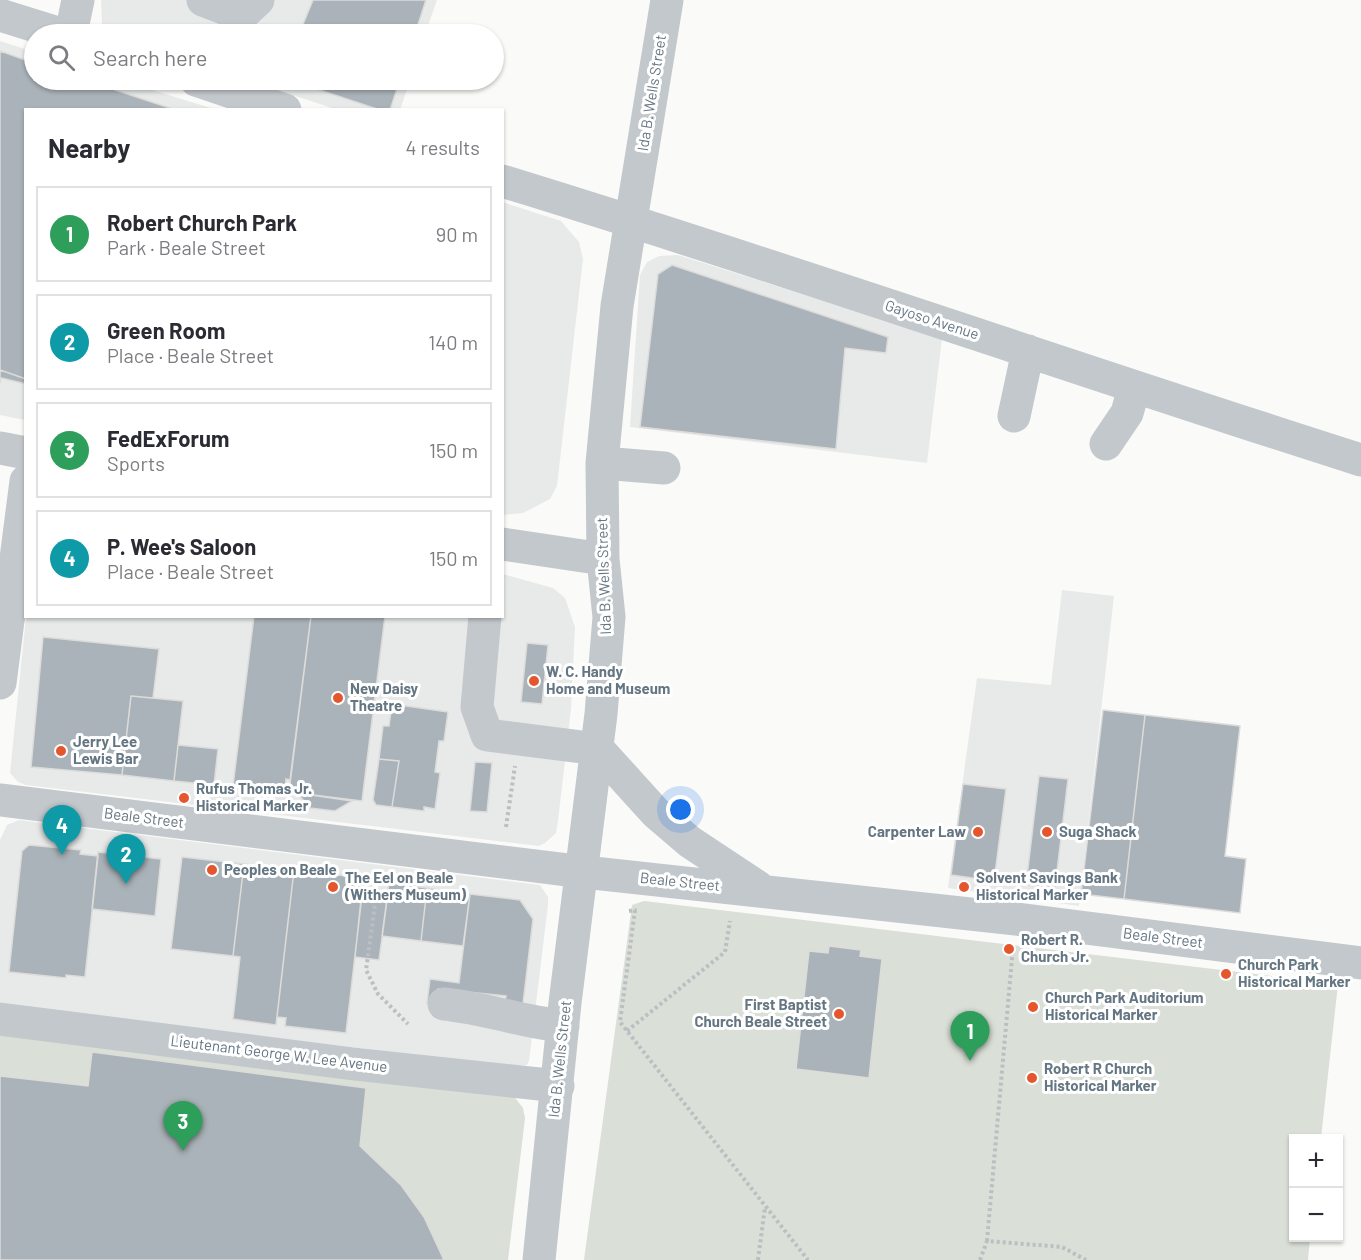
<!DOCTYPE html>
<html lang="en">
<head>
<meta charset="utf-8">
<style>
  body { margin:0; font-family:Barlow,sans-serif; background:#f2f2f3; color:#2b2b33 }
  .controls { position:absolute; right:18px; bottom:18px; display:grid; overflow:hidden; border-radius:0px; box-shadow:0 2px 4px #0004 }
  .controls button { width:54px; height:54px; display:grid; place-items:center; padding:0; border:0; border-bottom:2px solid #e1e1e2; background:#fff; color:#2b2b33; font:30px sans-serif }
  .you { position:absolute; left:681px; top:810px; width:21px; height:21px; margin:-15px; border:4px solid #fff; border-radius:50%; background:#1a73e8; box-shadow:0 0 0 9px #1a73e833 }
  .badge { display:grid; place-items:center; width:39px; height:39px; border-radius:50%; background:#d93025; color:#fff; font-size:20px; font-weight:700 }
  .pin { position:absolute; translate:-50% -50px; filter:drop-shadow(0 2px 3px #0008) }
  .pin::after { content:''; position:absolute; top:32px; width:21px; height:18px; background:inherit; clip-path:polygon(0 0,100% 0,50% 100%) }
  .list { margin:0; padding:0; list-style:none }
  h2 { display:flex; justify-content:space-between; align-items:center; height:78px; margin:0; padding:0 24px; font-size:26px }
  h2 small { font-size:20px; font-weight:400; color:#7c7c81 }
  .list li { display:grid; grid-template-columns:39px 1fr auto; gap:18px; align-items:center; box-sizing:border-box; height:96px; margin:0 12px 12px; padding:0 12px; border:2px solid #e1e1e2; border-radius:0px }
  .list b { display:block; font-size:22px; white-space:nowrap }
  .list p { margin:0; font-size:20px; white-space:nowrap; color:#7c7c81 }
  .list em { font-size:20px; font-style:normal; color:#7c7c81 }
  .icon { flex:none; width:33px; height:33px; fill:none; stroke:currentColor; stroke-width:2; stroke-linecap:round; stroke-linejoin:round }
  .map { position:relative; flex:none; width:1361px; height:1260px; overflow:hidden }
  .search { position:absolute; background:#fff; box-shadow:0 2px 4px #0004; left:24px; top:24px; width:480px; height:66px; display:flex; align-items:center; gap:15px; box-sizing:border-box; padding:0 21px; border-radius:33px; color:#7c7c81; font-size:22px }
  .panel { position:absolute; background:#fff; box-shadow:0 2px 4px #0004; left:24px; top:108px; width:480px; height:510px; border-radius:0px }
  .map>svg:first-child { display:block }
</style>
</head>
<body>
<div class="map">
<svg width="1361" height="1260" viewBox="0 0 1361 1260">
  <rect width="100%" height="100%" fill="#fafaf8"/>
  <!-- built -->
  <path fill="#e8e9e9" d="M101 0H437L425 34H112L102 24Z
    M0 41 34 52V80H120L214 109 26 110 25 420 0 415Z
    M246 80H410L400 110 335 109Z
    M502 202 561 221 579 242 583 259 557 486 550 499 523 513 503 515Z
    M678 255 942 338 927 463 630 427 640 275 647 262 659 256Z
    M503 574 553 588 565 598 575 627 571 709 558 821 556 833 545 843 539 846 26 785 18 782 10 773 26 617 502 616Z
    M1062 590 1114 596 1079 906 948 888 977 678 1051 685Z
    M19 820 540 885 548 897V905L529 1061 527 1065 516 1066 0 1007V840L7 825Z"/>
  <!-- green -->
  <path fill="#dadfd7" d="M644 901 1338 984 1321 1138H1294V1238H1310L1308 1260H584L632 905Z
    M0 1032 512 1094 523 1108 525 1118 508 1260H0Z"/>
  <!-- building -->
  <path fill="#aab3b9" stroke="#dcdcda" stroke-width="1.5" d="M313 0H426L415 34H299Z
    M0 51 34 63V80H85L176 110H26V379L0 370Z
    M289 80H400L390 110H380Z
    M672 265 888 337 886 353 845 348 836 449 640 427 658 274Z
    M0 370 26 379V384L1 378 0 383Z
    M254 616H311L290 780 286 779 285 792 233 786Z
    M311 616H385L362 801 289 792Z
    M43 637 159 649 153 698 131 696 122 775 31 767Z
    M527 643 548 645 542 704 521 702Z
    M131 696 183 701 174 781 122 775Z
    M392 704 448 712 444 741H439L435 772 440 773 435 809 424 807V811L392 807 399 761 379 759 383 726H389Z
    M1103 710 1145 715 1124 899 1081 894Z
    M1145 715 1240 726 1225 856 1246 859 1240 913 1124 899Z
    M178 745 218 749 214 785 174 781Z
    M379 759 399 761 392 807 376 805 373 800Z
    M475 762 492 763 487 812 470 811Z
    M1039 776 1068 779 1055 888 1026 885Z
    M963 784 1006 789 994 881 951 875Z
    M297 793 352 801 335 811 310 808Z
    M29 845 81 850 80 854 98 856 85 977 66 975V978L9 972 22 851Z
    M98 852 161 859 155 916 92 909Z
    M182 857 244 864 233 956 171 949Z
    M244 864 294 870 276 1025 233 1019 240 957 233 956Z
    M294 870 364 878 346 1033 285 1026 286 1018 277 1017Z
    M389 883 427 888 421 941 382 936Z
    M427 888 470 894 463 946 421 941Z
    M362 890 388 893 379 960 355 957Z
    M470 894 520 900 533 919 522 1012 504 1010 506 996 438 989 437 1004 427 1003 430 979 459 983Z
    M829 946 861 950 860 956 882 959 869 1078 796 1069 809 951 828 953Z
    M92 1052 366 1088 360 1146 401 1185 424 1217 444 1260H0V1076L88 1086Z"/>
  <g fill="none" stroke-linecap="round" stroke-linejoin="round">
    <!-- path -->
    <path stroke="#bbbfc2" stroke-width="4" stroke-dasharray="3 3" stroke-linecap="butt" d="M506 827 515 766
      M379 876 366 970 378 994 408 1024
      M629 911 635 910 620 1022 808 1260
      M627 1031 725 952 730 921
      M987 1241 1013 947
      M758 1260 765 1207
      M980 1260 987 1241 1062 1247 1086 1260"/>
    <!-- minor -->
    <path stroke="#c3c8cc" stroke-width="33" d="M203 0 242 15 258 0
      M0 15 61 34
      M71 34 78 0
      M196 80 285 110
      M502 181C790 269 1074 369 1361 460
      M1014 416 1028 351
      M1106 444 1127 413 1134 388
      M0 448 26 453
      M602 463 664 468
      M502 544 603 559
      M485 616 477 707 487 735 598 749 656 813 690 842 758 887
      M0 683 26 481
      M0 800 584 872 1016 919 1361 963
      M444 1004C485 1008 522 1022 563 1026
      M0 1019 354 1064 558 1086
      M539 1260 565 1003 601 714 609 617 603 559 602 463 617 306 667 0"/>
  </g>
  <!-- markers -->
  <g fill="#e4572e" stroke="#fff" stroke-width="2">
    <circle cx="534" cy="681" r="6"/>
    <circle cx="338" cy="698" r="6"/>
    <circle cx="61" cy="751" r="6"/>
    <circle cx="184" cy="798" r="6"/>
    <circle cx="978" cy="832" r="6"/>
    <circle cx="1047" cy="832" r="6"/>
    <circle cx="212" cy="870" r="6"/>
    <circle cx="333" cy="887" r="6"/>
    <circle cx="964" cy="887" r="6"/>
    <circle cx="1009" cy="949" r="6"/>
    <circle cx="1226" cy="974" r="6"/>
    <circle cx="1033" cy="1007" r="6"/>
    <circle cx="839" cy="1014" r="6"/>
    <circle cx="1032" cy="1078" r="6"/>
  </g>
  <g text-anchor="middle" stroke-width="6" stroke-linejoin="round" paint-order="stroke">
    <!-- street labels -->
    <g font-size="15" fill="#657683" stroke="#fff">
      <text transform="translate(652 93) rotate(-81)" y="5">Ida B. Wells Street</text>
      <text transform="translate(932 320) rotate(18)" y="5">Gayoso Avenue</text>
      <text transform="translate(604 576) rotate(-92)" y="5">Ida B. Wells Street</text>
      <text transform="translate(144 818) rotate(7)" y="5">Beale Street</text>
      <text transform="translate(680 882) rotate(6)" y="5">Beale Street</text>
      <text transform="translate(1163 938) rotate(7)" y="5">Beale Street</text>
      <text transform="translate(279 1054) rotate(7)" y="5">Lieutenant George W. Lee Avenue</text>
      <text transform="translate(560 1059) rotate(-84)" y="5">Ida B. Wells Street</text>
    </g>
    <!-- poi labels -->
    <g font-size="15" font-weight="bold" fill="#657683" stroke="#fff" text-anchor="start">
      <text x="546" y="677">W. C. Handy<tspan x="546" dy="17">Home and Museum</tspan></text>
      <text x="350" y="694">New Daisy<tspan x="350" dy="17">Theatre</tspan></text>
      <text x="73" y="747">Jerry Lee<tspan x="73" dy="17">Lewis Bar</tspan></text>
      <text x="196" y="794">Rufus Thomas Jr.<tspan x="196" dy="17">Historical Marker</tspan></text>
      <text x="966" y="837" text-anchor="end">Carpenter Law</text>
      <text x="1059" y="837">Suga Shack</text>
      <text x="224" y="875">Peoples on Beale</text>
      <text x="345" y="883">The Eel on Beale<tspan x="345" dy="17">(Withers Museum)</tspan></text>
      <text x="976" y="883">Solvent Savings Bank<tspan x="976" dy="17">Historical Marker</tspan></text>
      <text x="1021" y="945">Robert R.<tspan x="1021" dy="17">Church Jr.</tspan></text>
      <text x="1238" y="970">Church Park<tspan x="1238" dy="17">Historical Marker</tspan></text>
      <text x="1045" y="1003">Church Park Auditorium<tspan x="1045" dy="17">Historical Marker</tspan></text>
      <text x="827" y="1010" text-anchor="end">First Baptist<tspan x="827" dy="17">Church Beale Street</tspan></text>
      <text x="1044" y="1074">Robert R Church<tspan x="1044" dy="17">Historical Marker</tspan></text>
    </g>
  </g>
</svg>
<div class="controls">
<button>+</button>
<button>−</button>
</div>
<div class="you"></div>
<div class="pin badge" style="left:970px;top:1061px;background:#2e9e5b">1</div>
<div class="pin badge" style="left:126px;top:884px;background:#0f9aa8">2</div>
<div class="pin badge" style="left:183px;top:1151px;background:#2e9e5b">3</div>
<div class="pin badge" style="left:62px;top:855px;background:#0f9aa8">4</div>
<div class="search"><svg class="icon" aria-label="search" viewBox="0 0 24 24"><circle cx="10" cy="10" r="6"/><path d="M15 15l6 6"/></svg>Search here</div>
<section class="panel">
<h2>Nearby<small>4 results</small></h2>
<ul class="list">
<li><span class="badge" style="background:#2e9e5b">1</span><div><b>Robert Church Park</b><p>Park · Beale Street</p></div><em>90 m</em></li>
<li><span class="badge" style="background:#0f9aa8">2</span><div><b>Green Room</b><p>Place · Beale Street</p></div><em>140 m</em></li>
<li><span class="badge" style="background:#2e9e5b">3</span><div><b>FedExForum</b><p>Sports</p></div><em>150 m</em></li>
<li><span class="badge" style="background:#0f9aa8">4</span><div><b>P. Wee's Saloon</b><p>Place · Beale Street</p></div><em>150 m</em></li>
</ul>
</section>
</div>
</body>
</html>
